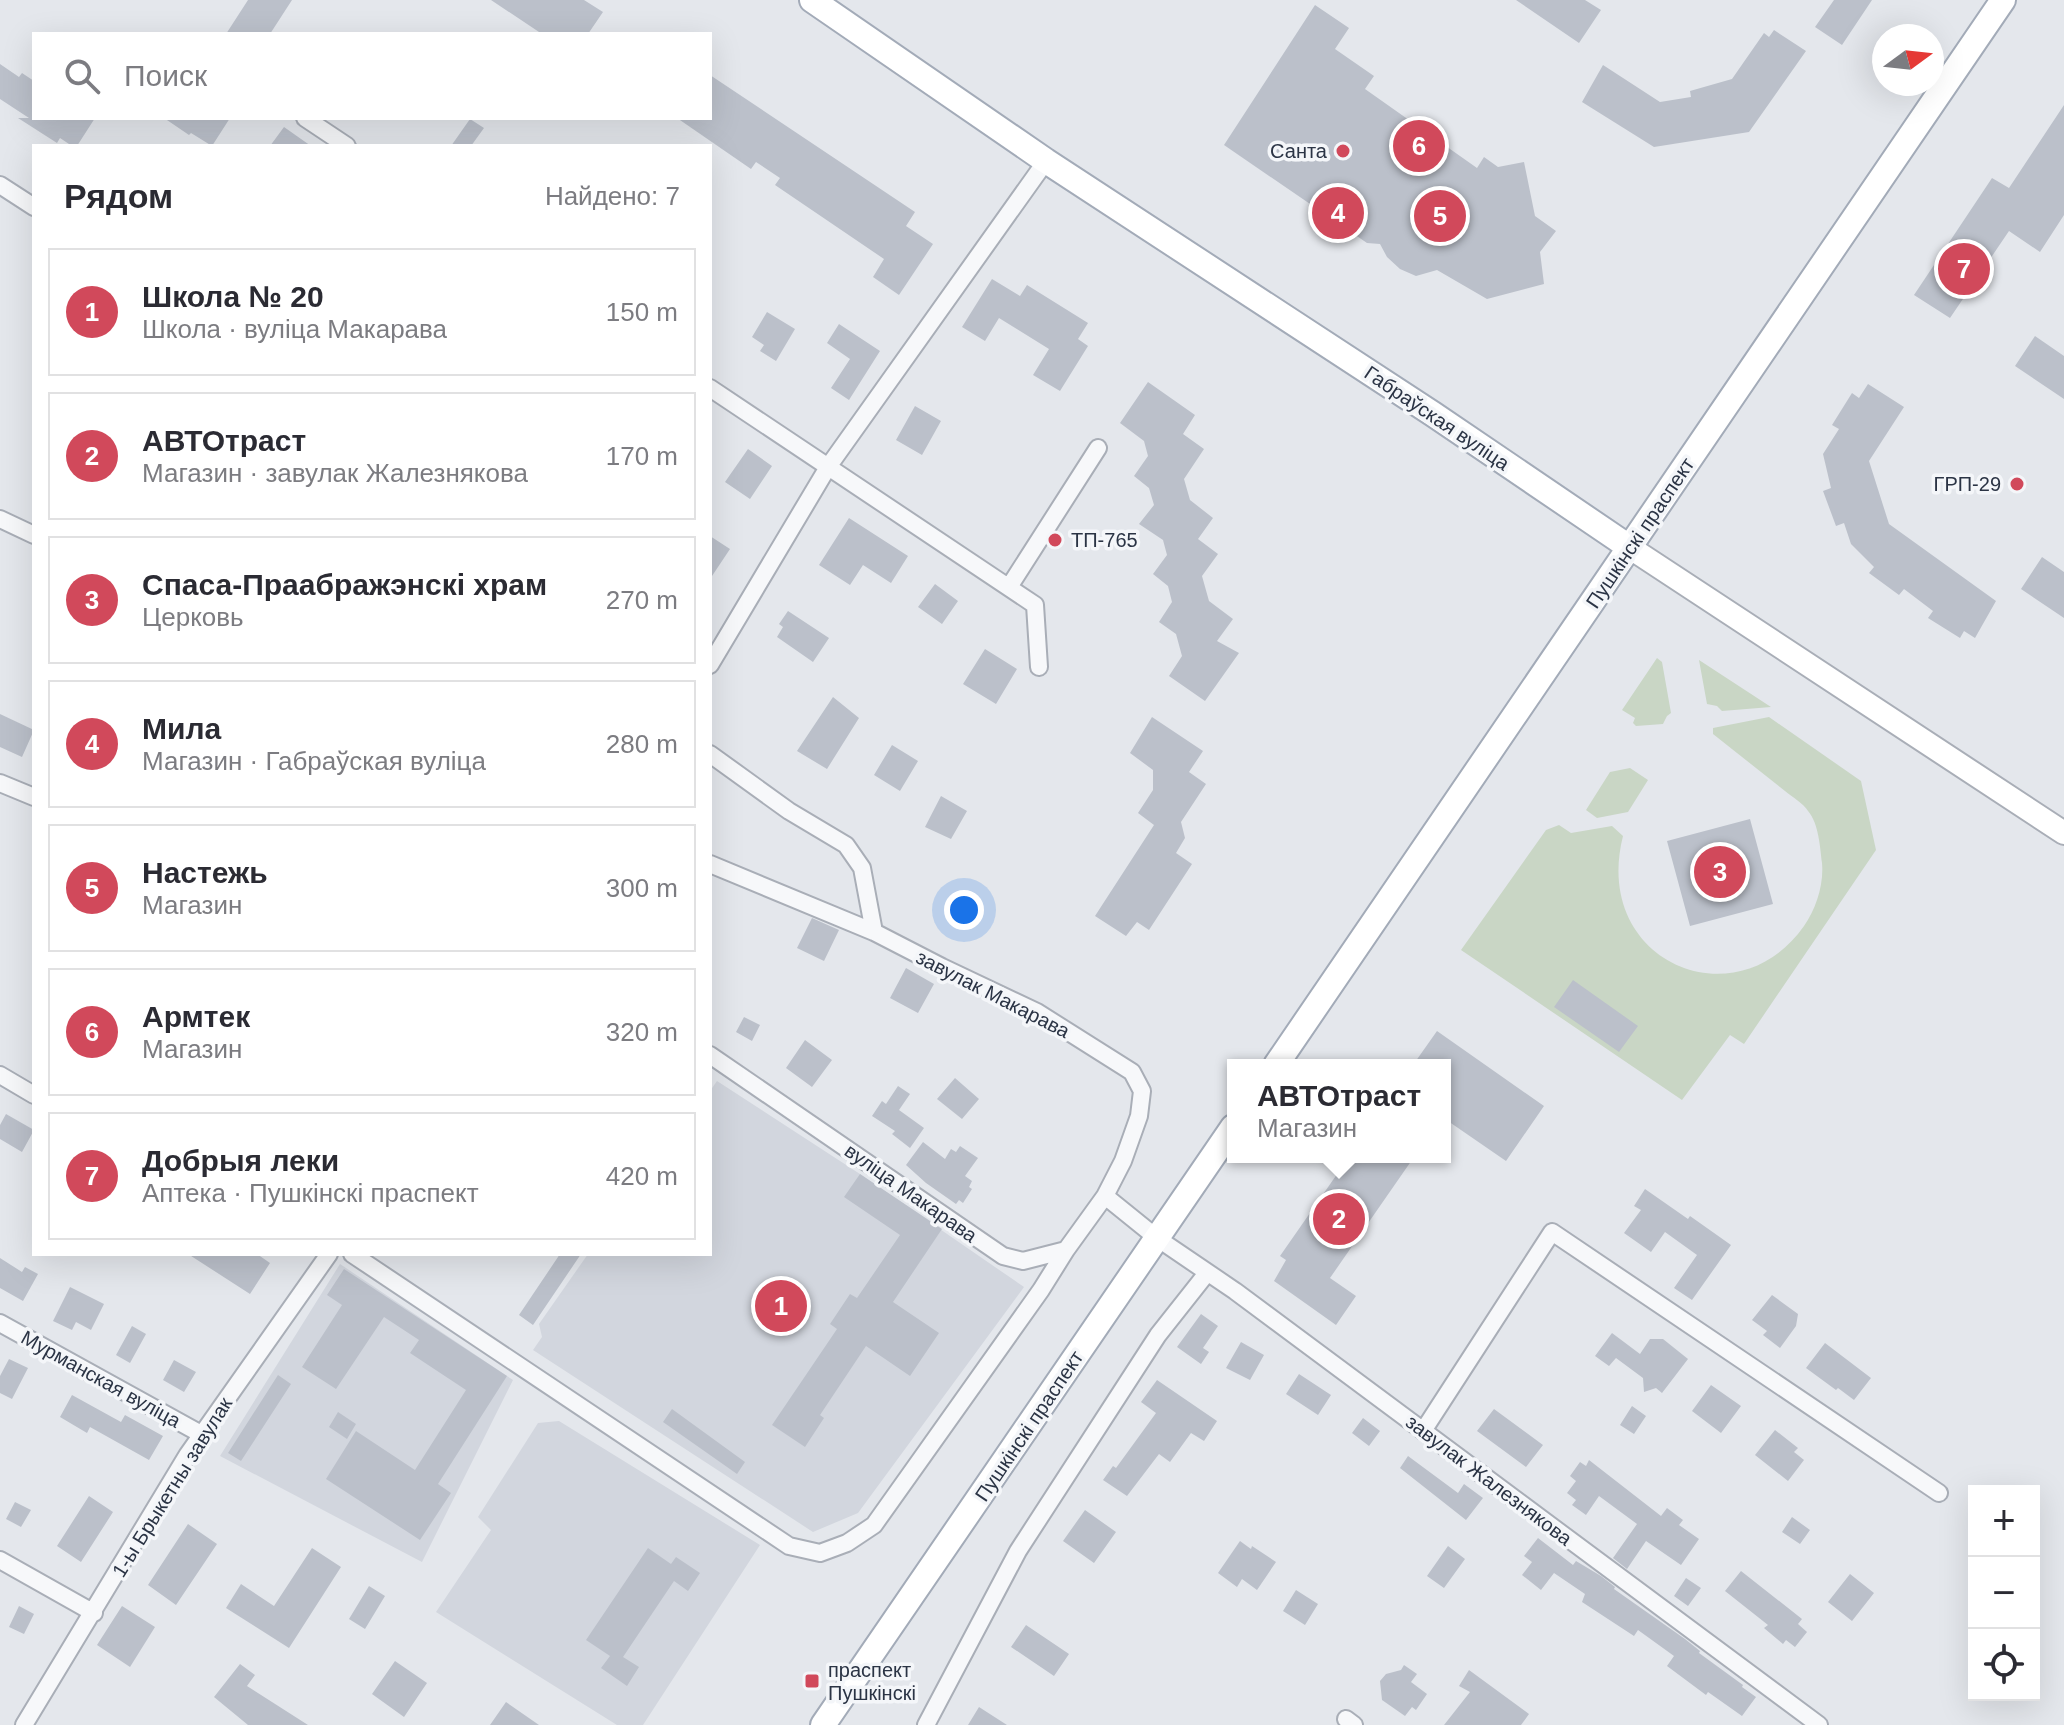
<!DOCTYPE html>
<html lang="ru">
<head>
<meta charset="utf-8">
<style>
  body { margin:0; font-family:Helvetica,sans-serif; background:#f2f2f3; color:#2b2b33 }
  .controls { position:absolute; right:24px; bottom:24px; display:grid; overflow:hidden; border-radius:0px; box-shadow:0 8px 32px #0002 }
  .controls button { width:72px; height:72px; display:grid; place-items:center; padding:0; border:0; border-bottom:2px solid #e1e1e2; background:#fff; color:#2b2b33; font:40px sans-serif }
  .compass { position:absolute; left:1872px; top:24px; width:72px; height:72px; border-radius:50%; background:#fff; box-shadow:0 8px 32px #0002; rotate:75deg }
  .you { position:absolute; left:964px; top:910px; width:28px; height:28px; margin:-20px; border:6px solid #fff; border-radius:50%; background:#1a73e8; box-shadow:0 0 0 12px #1a73e833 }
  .badge { display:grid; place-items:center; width:52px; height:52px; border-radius:50%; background:#d1495b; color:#fff; font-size:26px; font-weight:700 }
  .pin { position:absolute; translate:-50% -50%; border:4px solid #fff; box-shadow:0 2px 8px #0006 }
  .popup { position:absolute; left:1227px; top:1059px; width:224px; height:104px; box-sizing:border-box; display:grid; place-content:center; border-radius:0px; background:#fff; filter:drop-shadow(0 2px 6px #0005); font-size:26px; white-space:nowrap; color:#7c7c81 }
  .popup b { font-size:30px; color:#2b2b33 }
  .popup::after { content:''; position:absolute; left:50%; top:100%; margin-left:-16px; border:16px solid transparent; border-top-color:#fff }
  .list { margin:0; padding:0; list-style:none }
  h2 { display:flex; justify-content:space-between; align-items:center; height:104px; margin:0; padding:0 32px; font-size:34px }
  h2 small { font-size:26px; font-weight:400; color:#7c7c81 }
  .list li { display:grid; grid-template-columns:52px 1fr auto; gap:24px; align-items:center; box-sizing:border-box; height:128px; margin:0 16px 16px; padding:0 16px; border:2px solid #e1e1e2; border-radius:0px }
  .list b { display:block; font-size:30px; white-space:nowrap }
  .list p { margin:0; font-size:26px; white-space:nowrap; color:#7c7c81 }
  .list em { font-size:26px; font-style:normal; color:#7c7c81 }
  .icon { flex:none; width:44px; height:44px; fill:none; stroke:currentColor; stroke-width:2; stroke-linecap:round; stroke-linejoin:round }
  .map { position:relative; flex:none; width:2064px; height:1725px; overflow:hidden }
  .search { position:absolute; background:#fff; box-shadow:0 8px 32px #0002; left:32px; top:32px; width:680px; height:88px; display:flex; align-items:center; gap:20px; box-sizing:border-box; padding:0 28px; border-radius:0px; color:#7c7c81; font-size:30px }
  .panel { position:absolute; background:#fff; box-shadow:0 8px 32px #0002; left:32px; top:144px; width:680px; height:1112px; border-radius:0px }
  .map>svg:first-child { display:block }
</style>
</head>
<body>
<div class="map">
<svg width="2064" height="1725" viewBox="0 0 2064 1725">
  <rect width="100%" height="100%" fill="#e4e7ec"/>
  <!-- built -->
  <path fill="#d2d6de" d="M717 1081 860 1174 1024 1287 858 1513 813 1532 533 1350 542 1337 539 1324 588 1254H710V1091Z
    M340 1264 513 1380 422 1562 220 1456Z
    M559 1421 760 1545 643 1725H617L436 1612 491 1530 478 1517 538 1423Z"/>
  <!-- green -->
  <path fill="#c9d6c5" d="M1657 658 1662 662 1671 713 1667 716 1663 724 1636 726 1633 723 1635 718 1622 710Z
    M1699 660 1771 707 1722 711 1717 706 1707 704Z
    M1769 717 1861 781 1876 850 1744 1044 1730 1035 1682 1100 1461 950 1546 830 1559 825 1571 833 1612 826 1623 836C1591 962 1736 1023 1804 926 1816 909 1824 885 1822 863 1820 847 1819 824 1808 811 1803 803 1792 797 1785 791 1761 772 1737 753 1713 734V728Z
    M1630 768 1648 780 1628 812 1597 818 1586 810 1610 772Z"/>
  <!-- building -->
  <path fill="#bbc0ca" d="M248 0H292L270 34H226Z
    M491 0H584L603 12 588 34H542Z
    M1516 0H1585L1601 10 1579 43Z
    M1834 0H1872L1842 45 1815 27Z
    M1315 5 1349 28 1335 49 1374 76 1365 89 1477 168 1484 157 1498 167 1524 162 1535 216 1556 231 1540 252 1544 284 1487 299 1437 270 1416 276 1400 269 1387 257 1380 244 1367 243 1224 145Z
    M1774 30 1806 51 1749 132 1654 147 1582 102 1603 65 1660 102 1691 97 1690 91 1732 79 1764 33 1769 37Z
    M0 64 19 77 22 73 34 81V118H95L77 146H72L60 138 57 143 18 118H29L0 99Z
    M710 75 915 212 906 226 933 244 899 295 873 277 884 259 775 185 780 178 756 162 751 169 677 118H710Z
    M2064 105V215L2040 252 2009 231 1950 318 1914 295 1992 178 2009 188Z
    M164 118H230L212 146 191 133 189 135Z
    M470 119 484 128 471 146H451Z
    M284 127 311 146H270Z
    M992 279 1020 296 1027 285 1088 323 1078 339 1088 346 1060 391 1033 375 1049 349 999 318 985 341 962 327Z
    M767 312 795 329 776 361 760 351 764 345 752 337Z
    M839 324 880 351 849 400 831 388 850 359 827 343Z
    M2035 336 2064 356V399L2015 366Z
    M1148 382 1195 415 1183 434 1204 449 1184 479 1190 500 1213 518 1198 539 1218 554 1202 576 1209 601 1233 619 1217 641 1239 653 1205 701 1169 676 1182 656 1176 634 1159 622 1172 602 1168 586 1153 574 1167 555 1163 540 1139 524 1154 505 1149 488 1134 476 1148 456 1144 441 1120 423Z
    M1868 384 1904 407 1869 461 1889 524 1996 601 1975 638 1964 631 1960 638 1928 618 1933 611 1904 589 1899 595 1869 573 1874 567 1851 544 1844 523 1836 526 1823 491 1831 488 1823 454 1839 429 1832 425 1852 393 1859 398Z
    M915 406 941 421 922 455 896 440Z
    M748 449 772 466 750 499 725 482Z
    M849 518 908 556 891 583 863 565 850 585 819 565Z
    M710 536 730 549 710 579Z
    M2042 557 2064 572V618L2021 589Z
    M935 584 958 601 942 624 918 607Z
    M788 611 829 638 813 662 777 637 783 627 779 624Z
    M985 649 1017 669 996 704 963 684Z
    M833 697 859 718 827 769 797 751Z
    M0 714 34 730 22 757 0 747Z
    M1152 717 1203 751 1189 772 1206 784 1181 822 1185 838 1176 853 1192 864 1149 930 1137 922 1126 936 1095 916 1154 825 1138 813 1153 790V770L1130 753Z
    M892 745 918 761 900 791 874 775Z
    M941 796 967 811 951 839 925 827Z
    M1750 819 1773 904 1690 926 1667 841Z
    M812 918 839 930 824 961 797 948Z
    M906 968 934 984 918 1013 890 998Z
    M1573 980 1638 1026 1619 1052 1554 1007Z
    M744 1017 760 1025 752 1041 736 1032Z
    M1437 1031 1544 1106 1506 1161 1445 1119V1107L1451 1098 1445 1094V1065H1413Z
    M805 1040 832 1060 812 1087 786 1068Z
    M955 1078 979 1099 962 1119 937 1099Z
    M898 1086 910 1094 899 1110 924 1128 910 1148 892 1134 895 1131 872 1116 882 1101 886 1104Z
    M6 1114 34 1130 22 1152 0 1139V1125Z
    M923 1142 945 1159 951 1149 956 1152 960 1146 978 1158 965 1176 972 1181 969 1187 972 1189 963 1203 959 1200 956 1204 926 1183 906 1165Z
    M1349 1157H1414L1330 1278 1356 1296 1336 1325 1274 1281 1286 1260 1280 1256Z
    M860 1174 942 1229 893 1302 939 1333 910 1376 866 1346 820 1415 824 1418 805 1447 772 1425 837 1329 830 1324 850 1294 857 1298 900 1235 844 1197Z
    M1645 1189 1688 1219 1690 1216 1731 1245 1692 1300 1674 1288 1697 1255 1665 1232 1651 1252 1624 1233 1641 1210 1634 1206Z
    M188 1254H257L270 1263 250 1294Z
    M560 1254H581L533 1325 519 1315Z
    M0 1258 22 1272 25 1267 38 1274 23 1301 0 1288Z
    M344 1269 507 1376 438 1484 451 1493 420 1540 326 1479 356 1431 415 1470 466 1390 410 1353 419 1340 384 1317 336 1389 302 1367 342 1305 327 1295Z
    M70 1287 104 1304 91 1330 76 1322 72 1330 53 1321Z
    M1772 1295 1798 1314 1796 1326 1780 1348 1763 1335 1767 1331 1752 1320Z
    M1201 1314 1218 1326 1203 1348 1209 1352 1201 1364 1177 1347Z
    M132 1326 146 1334 130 1363 116 1355Z
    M1612 1333 1640 1354 1650 1339H1663L1688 1359 1662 1393 1656 1388 1644 1392 1643 1378 1616 1358 1609 1366 1595 1356Z
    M1241 1342 1264 1355 1250 1380 1226 1368Z
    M1825 1343 1871 1378 1854 1400 1838 1388 1836 1390 1806 1368Z
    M9 1359 28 1368 12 1399 0 1393V1376Z
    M174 1360 196 1372 184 1392 163 1380Z
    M1299 1374 1331 1395 1318 1415 1286 1394Z
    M278 1375 291 1384 241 1461 228 1453Z
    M1157 1380 1217 1421 1204 1441 1191 1433 1170 1462 1159 1454 1127 1496 1103 1480 1113 1466 1116 1468 1156 1413 1141 1402Z
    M1711 1385 1741 1406 1721 1433 1692 1411Z
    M72 1395 121 1422 125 1415 163 1436 149 1460 90 1427 87 1433 60 1417Z
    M1632 1406 1646 1416 1634 1434 1620 1425Z
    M672 1409 745 1462 737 1474 663 1422Z
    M1494 1409 1543 1445 1526 1467 1477 1431Z
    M338 1412 356 1424 347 1439 329 1427Z
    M1363 1418 1380 1431 1369 1446 1352 1433Z
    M1775 1430 1798 1448 1794 1452 1804 1460 1788 1481 1755 1455Z
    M1408 1456 1458 1493 1464 1484 1483 1498 1466 1520 1400 1468Z
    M1589 1460 1661 1516 1667 1508 1683 1520 1679 1525 1699 1539 1681 1565 1646 1541 1627 1569 1613 1558 1637 1524 1599 1496 1586 1515 1572 1505 1576 1500 1567 1493 1576 1481 1570 1476 1580 1462 1586 1466Z
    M89 1496 113 1512 81 1562 57 1546Z
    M15 1502 31 1510 21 1527 6 1519Z
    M1085 1510 1116 1532 1094 1563 1063 1541Z
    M1792 1517 1810 1530 1800 1544 1782 1532Z
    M188 1524 217 1544 176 1605 148 1585Z
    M1538 1538 1573 1565 1576 1561 1601 1576 1615 1587 1614 1589 1685 1639 1700 1651 1699 1653 1743 1685 1742 1687 1756 1697 1742 1716 1708 1692 1706 1695 1667 1666 1674 1656 1638 1630 1634 1636 1582 1602 1585 1594 1554 1573 1541 1590 1522 1575 1532 1562 1524 1556Z
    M1240 1541 1251 1549 1252 1546 1276 1562 1257 1590 1242 1579 1237 1587 1218 1573Z
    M1448 1546 1465 1559 1444 1588 1427 1576Z
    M312 1548 341 1567 289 1648 226 1608 241 1584 274 1606Z
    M648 1548 671 1564 676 1557 700 1573 688 1591 674 1581 623 1657 639 1667 627 1686 601 1668 610 1656 586 1640Z
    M1741 1571 1802 1619 1798 1624 1807 1632 1795 1647 1786 1640 1783 1644 1764 1628 1768 1625 1725 1591Z
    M1850 1574 1874 1593 1852 1621 1828 1602Z
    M1686 1578 1701 1588 1688 1606 1674 1596Z
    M369 1586 385 1596 365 1629 349 1619Z
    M1296 1590 1318 1604 1305 1625 1283 1611Z
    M19 1606 34 1614 24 1634 9 1627Z
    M122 1606 155 1627 130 1667 97 1645Z
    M1026 1625 1069 1654 1054 1676 1011 1647Z
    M395 1661 427 1683 404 1717 372 1694Z
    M240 1664 255 1675 247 1686 308 1725H248L214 1697Z
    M1404 1665 1417 1674 1411 1682 1427 1694 1416 1710 1412 1707 1405 1716 1382 1700 1380 1681 1386 1674 1401 1670Z
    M1469 1670 1529 1714 1521 1725H1444L1470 1692 1459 1686Z
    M506 1702 539 1725H490Z
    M979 1707 1007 1725H968Z"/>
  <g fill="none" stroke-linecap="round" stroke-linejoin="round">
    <defs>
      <path id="minor" d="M305 118 347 146
        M0 185 34 207
        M710 388 1035 605 1039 667
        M0 519 34 535
        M1009 587 1098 448
        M710 665 828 467 1046 161
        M710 754 789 811 846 845 862 868 874 932
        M0 783 34 797
        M710 864 874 932 942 967 1037 1012 1132 1072 1142 1091 1139 1116 1123 1161 1105 1196 1157 1238 1235 1291 1819 1725
        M710 1055 1003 1256 1023 1261 1066 1250 1105 1196
        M0 1075 34 1095
        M352 1254 789 1546 820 1553 847 1543 874 1525 1041 1290 1066 1250
        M0 1323 201 1434
        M1423 1431 1552 1232 1939 1493
        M0 1560 94 1613
        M1346 1719 1354 1725
        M24 1725 188 1454 329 1254
        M926 1725 1018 1551 1158 1335 1207 1273"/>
      <path id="secondary" d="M1629 547 2064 833"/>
      <path id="primary" d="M812 0 1046 161 1433 414 1629 547
        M1276 1065 2003 0
        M823 1725 1233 1127"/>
    </defs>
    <!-- minor casing -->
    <use href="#minor" stroke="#a9aeb7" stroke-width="20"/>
    <!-- secondary casing -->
    <use href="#secondary" stroke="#a9aeb7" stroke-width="26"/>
    <!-- primary casing -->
    <use href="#primary" stroke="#a3abb8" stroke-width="28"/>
    <!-- minor -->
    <use href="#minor" stroke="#f7f8fa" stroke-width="16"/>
    <!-- secondary -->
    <use href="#secondary" stroke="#fff" stroke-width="22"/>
    <!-- primary -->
    <use href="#primary" stroke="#fff" stroke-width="24"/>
  </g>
  <!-- markers -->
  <g fill="#d1495b" stroke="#f4f6f9" stroke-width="3">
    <circle cx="1343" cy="151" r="8"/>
    <circle cx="2017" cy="484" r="8"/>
    <circle cx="1055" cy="540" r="8"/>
    <rect x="804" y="1673" width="16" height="16" rx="4"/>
  </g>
  <g text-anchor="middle" stroke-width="7" stroke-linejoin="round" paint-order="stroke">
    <!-- poi labels -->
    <g font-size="20" fill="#2b3445" stroke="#f4f6f9" text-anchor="end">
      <text x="1327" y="158">Санта</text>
      <text x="2001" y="491">ГРП-29</text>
      <text x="1071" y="547" text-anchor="start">ТП-765</text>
      <text x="828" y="1677" text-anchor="start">праспект<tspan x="828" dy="23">Пушкінскі</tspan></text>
    </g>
    <!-- street labels -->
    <g font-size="20" fill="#2b3445" stroke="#f4f6f9">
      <text transform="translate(1437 418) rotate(34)" y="7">Габраўская вуліца</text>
      <text transform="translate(1640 533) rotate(-56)" y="7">Пушкінскі праспект</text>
      <text transform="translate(993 994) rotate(27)" y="7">завулак Макарава</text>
      <text transform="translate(911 1193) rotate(35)" y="7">вуліца Макарава</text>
      <text transform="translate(101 1379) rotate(29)" y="7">Мурманская вуліца</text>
      <text transform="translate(1029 1426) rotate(-56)" y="7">Пушкінскі праспект</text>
      <text transform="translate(1489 1480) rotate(37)" y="7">завулак Жалезнякова</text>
      <text transform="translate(172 1487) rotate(-58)" y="7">1-ы Брыкетны завулак</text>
    </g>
  </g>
</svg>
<div class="controls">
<button>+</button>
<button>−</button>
<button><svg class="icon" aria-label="locate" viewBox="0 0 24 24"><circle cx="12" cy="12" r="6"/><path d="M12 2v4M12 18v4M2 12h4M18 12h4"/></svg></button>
</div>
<svg class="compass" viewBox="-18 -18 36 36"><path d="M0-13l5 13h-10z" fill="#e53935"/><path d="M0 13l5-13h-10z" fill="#7c7c81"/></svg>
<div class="you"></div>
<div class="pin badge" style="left:781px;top:1306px">1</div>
<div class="pin badge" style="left:1339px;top:1219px">2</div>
<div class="popup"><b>АВТОтраст</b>Магазин</div>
<div class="pin badge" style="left:1720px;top:872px">3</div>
<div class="pin badge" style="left:1338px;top:213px">4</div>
<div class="pin badge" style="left:1440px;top:216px">5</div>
<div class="pin badge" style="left:1419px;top:146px">6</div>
<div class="pin badge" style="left:1964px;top:269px">7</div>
<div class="search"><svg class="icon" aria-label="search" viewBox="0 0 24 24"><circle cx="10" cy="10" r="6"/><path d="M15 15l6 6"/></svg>Поиск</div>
<section class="panel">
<h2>Рядом<small>Найдено: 7</small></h2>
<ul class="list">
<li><span class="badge">1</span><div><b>Школа № 20</b><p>Школа · вуліца Макарава</p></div><em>150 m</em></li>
<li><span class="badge">2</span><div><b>АВТОтраст</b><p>Магазин · завулак Жалезнякова</p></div><em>170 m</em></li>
<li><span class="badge">3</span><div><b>Спаса-Праабражэнскі храм</b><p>Церковь</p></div><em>270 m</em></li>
<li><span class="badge">4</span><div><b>Мила</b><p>Магазин · Габраўская вуліца</p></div><em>280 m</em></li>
<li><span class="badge">5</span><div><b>Настежь</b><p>Магазин</p></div><em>300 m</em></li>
<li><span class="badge">6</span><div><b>Армтек</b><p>Магазин</p></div><em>320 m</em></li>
<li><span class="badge">7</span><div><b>Добрыя леки</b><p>Аптека · Пушкінскі праспект</p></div><em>420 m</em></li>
</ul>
</section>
</div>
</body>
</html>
